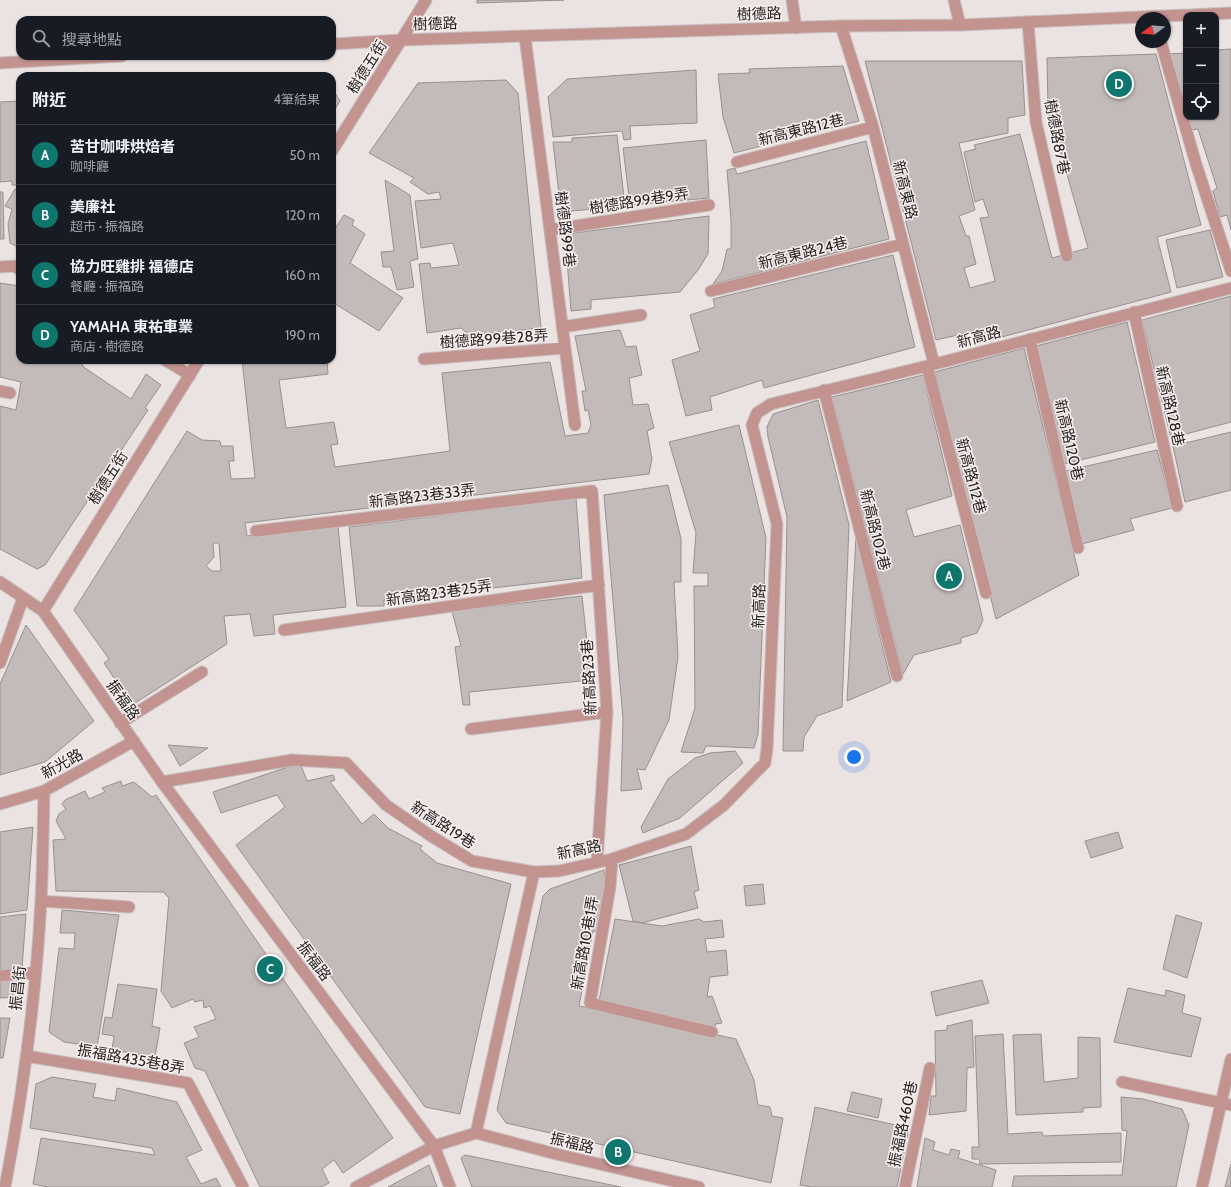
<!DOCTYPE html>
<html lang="zh-TW">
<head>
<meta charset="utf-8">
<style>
  body { margin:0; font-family:Cabin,"Noto Sans TC",sans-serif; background:#20242c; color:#f1f3f6 }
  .controls { position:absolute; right:12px; top:12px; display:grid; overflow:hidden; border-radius:8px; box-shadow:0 1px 3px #0004 }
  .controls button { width:36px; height:36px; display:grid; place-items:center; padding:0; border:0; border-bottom:1px solid #363941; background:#171b24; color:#f1f3f6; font:20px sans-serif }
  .compass { position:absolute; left:1135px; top:12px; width:36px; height:36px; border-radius:50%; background:#171b24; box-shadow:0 1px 3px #0004; rotate:254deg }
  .you { position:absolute; left:854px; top:757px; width:14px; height:14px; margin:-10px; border:3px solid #fff; border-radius:50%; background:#1a73e8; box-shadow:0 0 0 6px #1a73e833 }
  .badge { display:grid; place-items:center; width:26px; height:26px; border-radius:50%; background:#0f766e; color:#fff; font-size:13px; font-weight:700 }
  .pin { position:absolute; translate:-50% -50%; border:2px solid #fff; box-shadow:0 1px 4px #0006 }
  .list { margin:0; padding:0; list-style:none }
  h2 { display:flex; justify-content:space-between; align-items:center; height:52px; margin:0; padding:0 16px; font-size:17px }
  h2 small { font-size:13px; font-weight:400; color:#9ea1a6 }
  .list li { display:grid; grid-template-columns:26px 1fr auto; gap:12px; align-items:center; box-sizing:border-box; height:60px; padding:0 16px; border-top:1px solid #363941 }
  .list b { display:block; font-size:15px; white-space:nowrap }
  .list p { margin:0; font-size:13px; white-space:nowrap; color:#9ea1a6 }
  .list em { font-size:13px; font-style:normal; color:#9ea1a6 }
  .icon { flex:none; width:22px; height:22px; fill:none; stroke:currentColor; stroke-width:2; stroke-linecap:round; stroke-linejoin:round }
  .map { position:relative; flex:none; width:1231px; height:1187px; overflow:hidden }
  .search { position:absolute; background:#171b24; box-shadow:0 1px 3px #0004; left:16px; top:16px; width:320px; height:44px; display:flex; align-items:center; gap:10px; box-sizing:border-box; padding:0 14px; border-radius:12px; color:#9ea1a6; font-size:15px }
  .panel { position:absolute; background:#171b24; box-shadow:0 1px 3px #0004; left:16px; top:72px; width:320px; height:292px; border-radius:12px }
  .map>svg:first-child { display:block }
</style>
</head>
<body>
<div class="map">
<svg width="1231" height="1187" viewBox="0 0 1231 1187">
  <rect width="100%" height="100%" fill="#ebe2e2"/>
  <!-- building -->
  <path fill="#c3bbba" stroke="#98908f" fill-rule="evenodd" d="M477 0H564L477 3Z
    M1231 49V230L1227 215 1220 217 1213 191 1217 188 1198 129 1190 130 1167 54 1186 53V117H1216V50Z
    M1156 54 1201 225 1157 237 1171 292 983 342 980 330 936 340 865 61H1022L1025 115 1008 118V133L959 143 975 210 959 216 966 236H969L976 264 964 268 970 288 995 281 980 218 989 217 983 199 975 202 964 152 976 149 974 145 1020 134 1052 258 1088 248 1058 143H1054L1048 109 1047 58Z
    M843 66 859 121 734 153 723 117 718 74 750 73 749 69Z
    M696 70 697 123 630 126 631 139 624 140 622 131 553 137 548 97 567 79Z
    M506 80 518 93 541 328 469 335 461 328 427 333 419 264 430 263 431 268 459 265 453 243 421 248 415 201 441 199 439 192 428 194 410 182 414 178 369 153 418 83Z
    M332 88 340 101 332 114Z
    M20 101V185H12V181L0 182V102Z
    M617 135 625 206 561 212 553 142H572V138Z
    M706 140 709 198 630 205 623 148Z
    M866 141 889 239 713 284 722 271 727 249H731V220L727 170 735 168 737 174Z
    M385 180 410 195 418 259 410 261 414 287 397 290 391 267H383L381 252 394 251Z
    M15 189 20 190V248L10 243 8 224 12 209 5 206Z
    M0 192H3L4 239H0Z
    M344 215 354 220 352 225 365 234 350 263 403 298 379 331 332 302V233Z
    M709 216 708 254 698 270 680 292 591 300V309L571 311 565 234Z
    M1210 230 1223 277 1177 288 1166 240Z
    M893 255 915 347 764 388 762 380 710 397 712 410 686 416 672 360 700 351 690 315 715 307 713 299Z
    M0 283 20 286V360H85L82 366 131 399 146 374 161 385 145 408 148 410 45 565 37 569 0 549V406L16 410 21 382 0 377Z
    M1231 296V422L1171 438 1142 320Z
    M1127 322 1155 442 1064 464 1036 346Z
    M620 330 626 347 636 346 642 375 629 378 633 405 648 404 654 428 647 431 652 459 649 474 245 523 247 536 338 526 346 607 273 615 275 634 254 636 250 614 224 616 227 644 132 705 104 663 109 659 74 610 187 431 202 440 220 441 221 446H233L234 461H229L231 479 255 478 242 360H327L328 374 279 380 286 428 334 422 338 444 331 445 335 467 450 451 442 373 550 362 565 436 588 433 591 425 588 410 585 411 582 391H586L575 336ZM213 543H219L221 571H212L206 566 214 557Z
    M1024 348 1079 575 996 619 935 372Z
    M923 375 952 496 906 510 914 537 960 525 983 620 977 633 961 638V643L914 655 903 674 832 397Z
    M818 400 849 525 842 707 817 716 804 737 803 751H783L787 517 768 437 767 427 773 414Z
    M739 425 766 538 758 734 754 748 706 746 703 753 681 752 695 708 694 586H708V573H693L696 533 669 442Z
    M1231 432V490L1185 502 1173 446Z
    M1157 450 1172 508 1130 519 1134 530 1082 544 1065 471Z
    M668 485 681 539V582H674L678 657 669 720 645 770 637 769 642 789 621 791 623 719 604 495Z
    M576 498 582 578 384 600V606H357L349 527Z
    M856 537 891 682 847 701Z
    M582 596 591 680 469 692 470 705H463L455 647 461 646 452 611Z
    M26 625 94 721 45 762 0 775V684Z
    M168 745 208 748 180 766Z
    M735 751 743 763 680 818 643 833 641 827 668 779 695 758 710 753Z
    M300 763 307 781 333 775 335 780 330 782 362 824 374 814 388 828 422 846 420 849 437 863 511 884 460 1114 425 1107 236 845 285 807 277 795 221 813 213 792Z
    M121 781 122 786 134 782 152 797 156 795 393 1138 343 1173 334 1160 322 1169 329 1183 321 1187H260L205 1071 195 1068 184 1043 199 1037 194 1027 216 1019 210 1006 204 1008 203 1000 195 1002 193 999 172 1008 161 991 169 898 163 892 56 891 53 840 66 839 56 821 59 814 66 809 62 804 65 800 85 791 89 799 105 792 102 788Z
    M33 827 27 910 0 914V832Z
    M1118 832 1123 848 1091 858 1085 841Z
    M691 846 699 890 694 892 698 908 642 923 633 921 619 865Z
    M604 870 605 887 598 932 593 931 579 1006 736 1039 754 1080 758 1105 770 1107 772 1116 783 1118 771 1183 506 1123 497 1110 543 896 550 889Z
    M763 884 765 904 746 906 744 886Z
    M62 910 119 915 97 1047 64 1042 49 1032 59 948 74 949 75 933H60Z
    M26 914 22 969 0 971V917Z
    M1176 915 1202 923 1187 978 1163 969Z
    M615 919 662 926 699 919 704 922 722 920 724 937 705 939 707 952 726 950 728 975 710 977 707 997 712 996 722 1023 715 1024 716 1030 599 1001Z
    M21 979V997L0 998V981Z
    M982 980 989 1003 936 1016 931 992Z
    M118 984 157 989 152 1026 160 1028 155 1057 112 1050 114 1036 102 1034 105 1017 112 1018Z
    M1128 988 1165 996 1166 990 1185 995 1182 1013 1201 1018 1191 1057 1114 1042Z
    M0 1018H10L3 1058H0Z
    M972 1020 974 1067 967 1068 966 1111 929 1115 931 1096H936L935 1031 947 1030V1026Z
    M1003 1034 1008 1134 1042 1132 1043 1136 1121 1133V1162L980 1164 979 1159H972V1147H979L975 1036Z
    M1041 1034 1044 1082 1078 1078V1037L1100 1038 1101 1107 1083 1108V1112L1016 1115 1013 1035Z
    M52 1077 96 1084 93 1097 115 1101 117 1088 177 1102 202 1150 186 1157 201 1184 216 1178 221 1187H48L33 1184 41 1138 155 1155 152 1148 30 1128 36 1084Z
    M852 1092 882 1099 878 1118 847 1111Z
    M1121 1097 1143 1099 1182 1109 1189 1125 1176 1187H1012L1014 1176 1122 1175 1127 1131 1122 1130Z
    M815 1107 909 1128 897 1187H812L800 1185Z
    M925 1138 935 1142 933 1150 949 1155 951 1149 960 1151 958 1158 996 1170 992 1187H917Z
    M465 1155 621 1187H472L461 1158Z
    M1231 1164V1187H1225Z
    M429 1165 437 1187H388Z"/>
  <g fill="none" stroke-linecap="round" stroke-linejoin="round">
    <defs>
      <path id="service" d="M792 0 796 28
        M954 0 960 25
        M1028 22 1036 122 1067 256
        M841 26 873 127 934 364
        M525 37 575 425
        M1161 42 1196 164 1231 271
        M737 162 873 127
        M550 230 709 205
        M0 267 14 266 20 270
        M711 291 903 244
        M1134 312 1177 506
        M562 327 641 315
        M1030 339 1078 548
        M424 359 565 348
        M165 360 190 375
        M927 366 986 593
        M824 390 897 676
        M0 391 10 393
        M256 531 592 491 607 712 597 861
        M284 630 599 585
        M0 663 23 598
        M120 723 202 672
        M471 729 607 712
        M162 782 292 760 346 763 386 805 431 836 472 861 534 872 559 871 612 859 686 834 724 805 757 771 765 763 767 749 777 524 752 425 757 413 771 404 927 366 1231 288
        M612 859 610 887 590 1003 712 1032
        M41 901 129 907
        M0 976 36 972
        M26 1056 188 1083 243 1187
        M476 1133 534 872
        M5 1187C23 1093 36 996 41 901 43 864 43 828 44 791
        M356 1187 434 1146
        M905 1187 930 1068"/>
      <path id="minor" d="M332 151 426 0
        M0 582 43 611 162 782 434 1146 450 1187
        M43 611 199 360
        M0 804 44 791 134 741
        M1122 1082 1231 1105
        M434 1146 476 1133 556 1154 699 1187
        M1202 1187 1231 1059"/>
      <path id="tertiary" d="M1190 15 1231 13
        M332 44 402 40 841 26 960 25 1186 15
        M0 63 122 56"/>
    </defs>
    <!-- service casing -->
    <use href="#service" stroke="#c7bfbf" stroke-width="13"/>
    <!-- minor casing -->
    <use href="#minor" stroke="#c7bfbf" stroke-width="13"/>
    <!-- tertiary casing -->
    <use href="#tertiary" stroke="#c7bfbf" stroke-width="13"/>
    <!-- service -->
    <use href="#service" stroke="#c39390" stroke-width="11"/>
    <!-- minor -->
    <use href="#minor" stroke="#c39390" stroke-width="11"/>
    <!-- tertiary -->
    <use href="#tertiary" stroke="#c39390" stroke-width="11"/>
  </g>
  <g text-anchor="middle" stroke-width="3" stroke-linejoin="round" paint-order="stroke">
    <!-- street labels -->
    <g font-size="15" fill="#221f1f" stroke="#f9f0ef">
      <text transform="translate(759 14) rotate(-2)" y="5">樹德路</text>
      <text transform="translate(435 24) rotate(-2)" y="5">樹德路</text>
      <text transform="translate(367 67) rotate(-58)" y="5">樹德五街</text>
      <text transform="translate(801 130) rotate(-14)" y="5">新高東路12巷</text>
      <text transform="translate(1057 137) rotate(79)" y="5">樹德路87巷</text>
      <text transform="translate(905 190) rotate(76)" y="5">新高東路</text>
      <text transform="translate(639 201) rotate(-9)" y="5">樹德路99巷9弄</text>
      <text transform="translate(565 229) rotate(83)" y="5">樹德路99巷</text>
      <text transform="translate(803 253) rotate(-14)" y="5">新高東路24巷</text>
      <text transform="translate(979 337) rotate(-15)" y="5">新高路</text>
      <text transform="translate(494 339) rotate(-4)" y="5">樹德路99巷28弄</text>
      <text transform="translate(1170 406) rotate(77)" y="5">新高路128巷</text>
      <text transform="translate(1069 440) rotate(77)" y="5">新高路120巷</text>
      <text transform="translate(971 476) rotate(75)" y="5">新高路112巷</text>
      <text transform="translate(108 478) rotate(-58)" y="5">樹德五街</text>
      <text transform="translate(422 496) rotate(-7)" y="5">新高路23巷33弄</text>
      <text transform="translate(875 530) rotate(76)" y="5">新高路102巷</text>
      <text transform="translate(439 593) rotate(-8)" y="5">新高路23巷25弄</text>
      <text transform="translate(759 606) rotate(-88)" y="5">新高路</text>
      <text transform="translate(589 677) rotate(-93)" y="5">新高路23巷</text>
      <text transform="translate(123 700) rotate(55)" y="5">振福路</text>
      <text transform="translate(62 764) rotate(-29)" y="5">新光路</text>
      <text transform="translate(443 825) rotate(33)" y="5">新高路19巷</text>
      <text transform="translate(579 850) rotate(-12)" y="5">新高路</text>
      <text transform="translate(585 943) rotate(-80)" y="5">新高路10巷1弄</text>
      <text transform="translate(314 961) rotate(53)" y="5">振福路</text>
      <text transform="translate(18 988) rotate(-84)" y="5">振昌街</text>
      <text transform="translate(131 1059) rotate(10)" y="5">振福路435巷8弄</text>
      <text transform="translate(903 1124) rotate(-78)" y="5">振福路460巷</text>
      <text transform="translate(572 1143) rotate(14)" y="5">振福路</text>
    </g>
  </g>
</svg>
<div class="controls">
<button>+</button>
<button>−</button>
<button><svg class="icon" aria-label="locate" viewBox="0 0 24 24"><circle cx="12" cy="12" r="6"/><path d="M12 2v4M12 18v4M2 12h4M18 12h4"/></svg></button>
</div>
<svg class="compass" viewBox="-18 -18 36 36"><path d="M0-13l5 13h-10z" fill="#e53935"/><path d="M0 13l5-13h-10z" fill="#9ea1a6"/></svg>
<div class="you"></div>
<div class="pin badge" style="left:949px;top:576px">A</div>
<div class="pin badge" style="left:618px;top:1152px">B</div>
<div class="pin badge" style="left:270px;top:969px">C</div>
<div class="pin badge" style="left:1119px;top:84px">D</div>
<div class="search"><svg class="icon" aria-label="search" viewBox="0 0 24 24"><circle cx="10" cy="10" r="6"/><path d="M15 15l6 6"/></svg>搜尋地點</div>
<section class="panel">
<h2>附近<small>4筆結果</small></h2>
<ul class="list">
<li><span class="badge">A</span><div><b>苦甘咖啡烘焙者</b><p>咖啡廳</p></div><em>50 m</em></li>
<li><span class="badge">B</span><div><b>美廉社</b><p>超市 · 振福路</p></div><em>120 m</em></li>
<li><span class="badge">C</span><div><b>協力旺雞排 福德店</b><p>餐廳 · 振福路</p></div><em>160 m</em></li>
<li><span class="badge">D</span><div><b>YAMAHA 東祐車業</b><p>商店 · 樹德路</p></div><em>190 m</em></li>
</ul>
</section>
</div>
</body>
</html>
